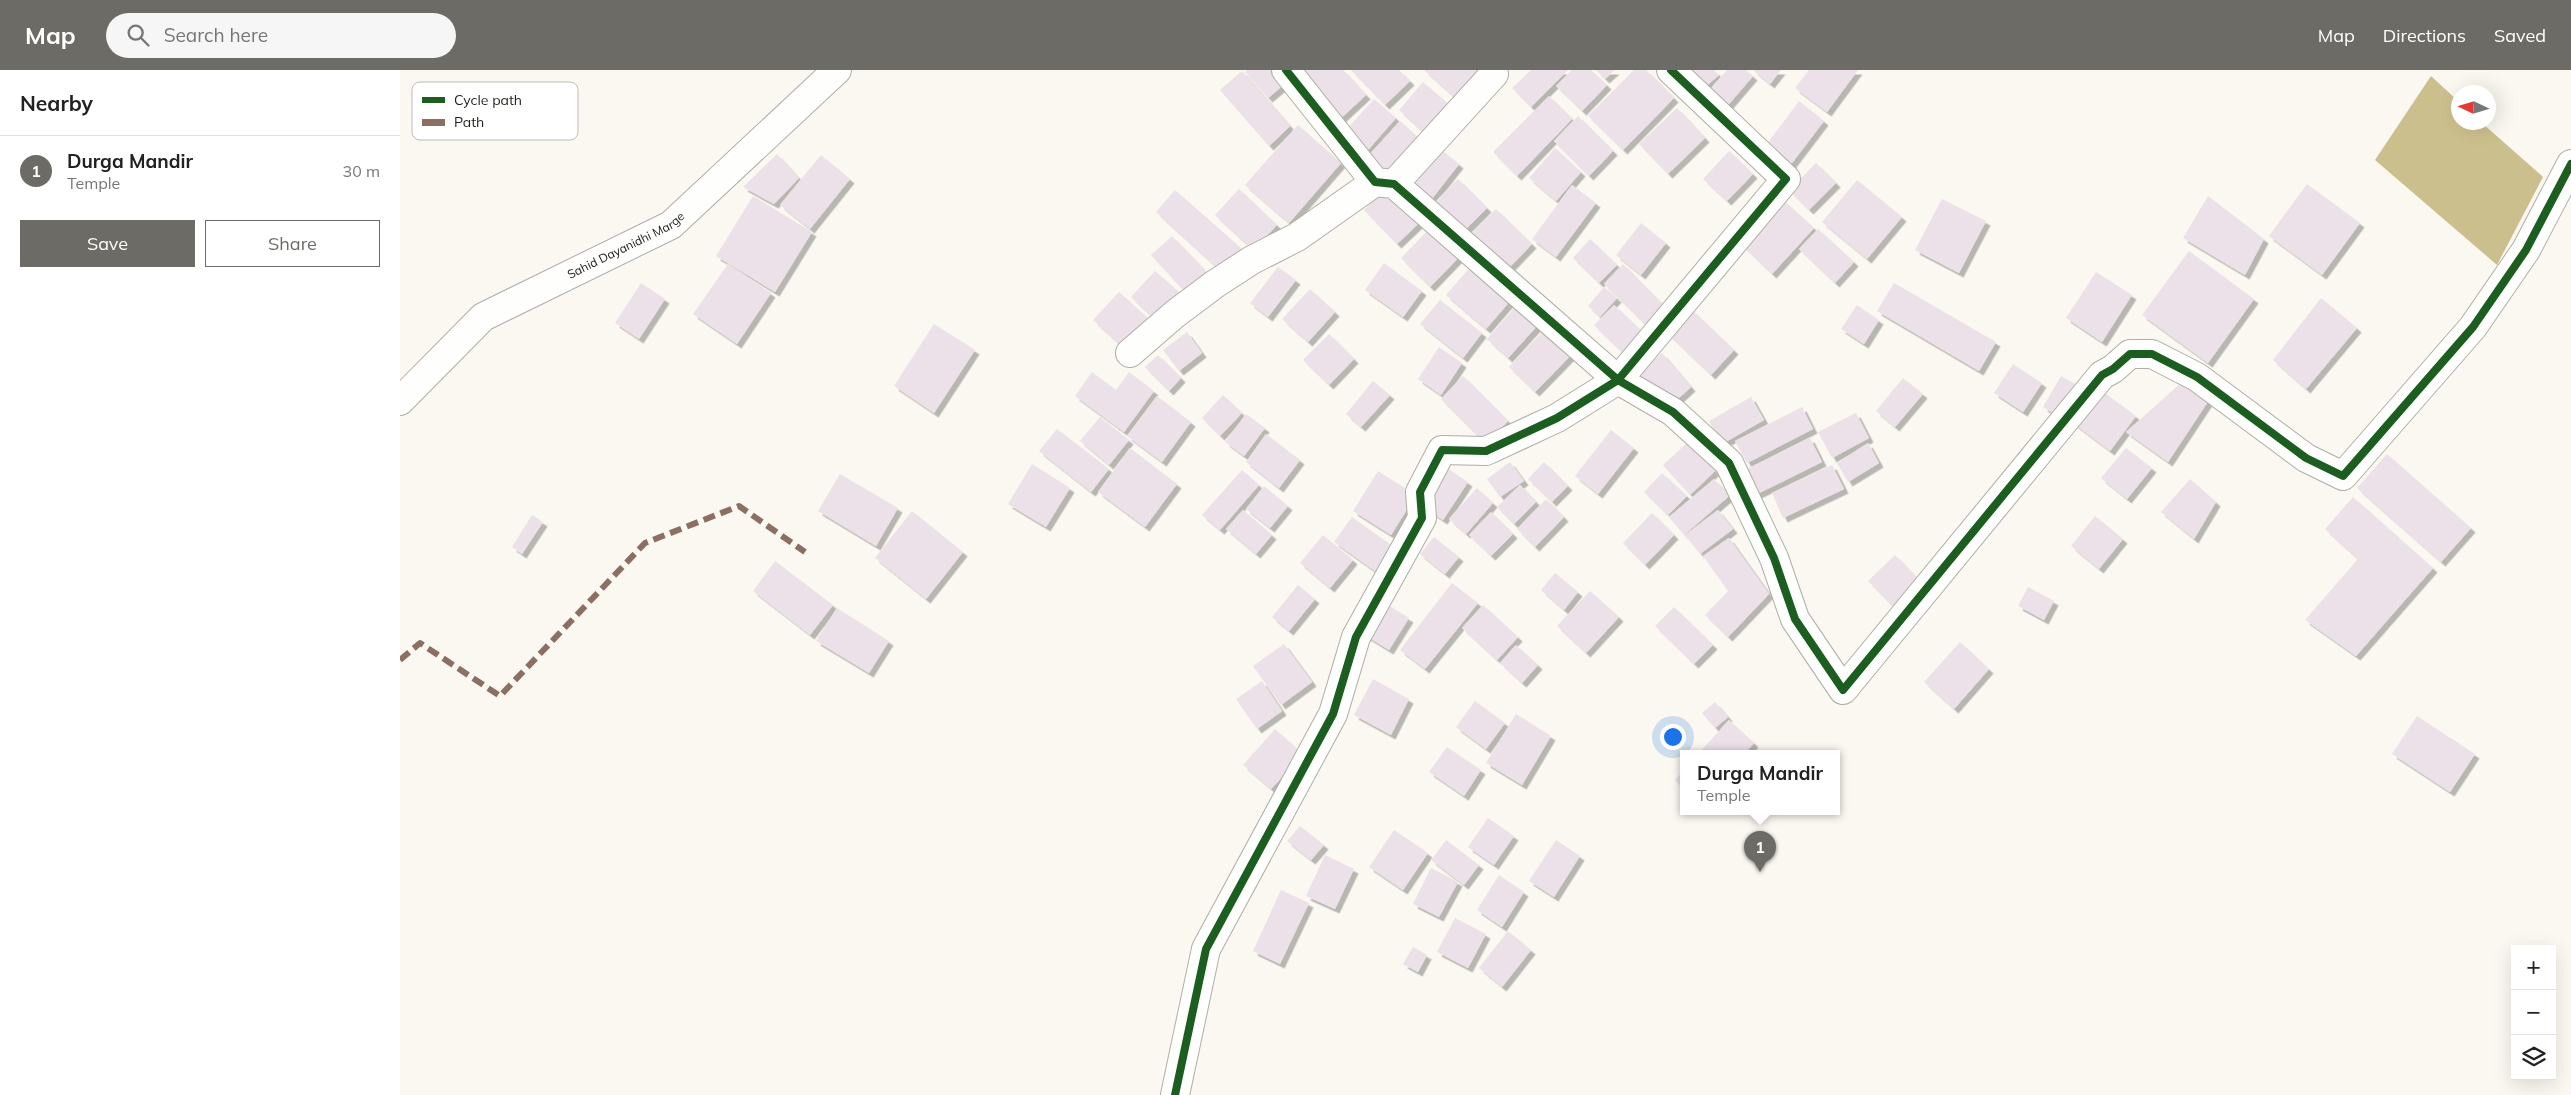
<!DOCTYPE html>
<html lang="en">
<head>
<meta charset="utf-8">
<style>
  body { margin:0; font-family:Mulish,sans-serif; background:#f6f6f6; color:#222 }
  .controls { position:absolute; right:15px; bottom:15px; display:grid; overflow:hidden; border-radius:0px; box-shadow:0 5px 20px #0002 }
  .controls button { width:45px; height:45px; display:grid; place-items:center; padding:0; border:0; border-bottom:1px solid #e0e0e0; background:#fff; color:#222; font:25px sans-serif }
  .compass { position:absolute; left:2051px; top:15px; width:45px; height:45px; border-radius:50%; background:#fff; box-shadow:0 5px 20px #0002; rotate:274deg }
  .you { position:absolute; left:1272px; top:666px; width:18px; height:18px; margin:-12px; border:4px solid #fff; border-radius:50%; background:#1a73e8; box-shadow:0 0 0 8px #1a73e833 }
  .badge { display:grid; place-items:center; width:32px; height:32px; border-radius:50%; background:#6d6b65; color:#fff; font-size:16px; font-weight:700 }
  .pin { position:absolute; translate:-50% -41px; filter:drop-shadow(0 1px 2px #0008) }
  .pin::after { content:''; position:absolute; top:26px; width:18px; height:15px; background:inherit; clip-path:polygon(0 0,100% 0,50% 100%) }
  .popup { position:absolute; left:1280px; top:680px; width:160px; height:65px; box-sizing:border-box; display:grid; place-content:center; border-radius:0px; background:#fff; filter:drop-shadow(0 1px 4px #0005); font-size:16px; white-space:nowrap; color:#767676 }
  .popup b { font-size:19px; color:#222 }
  .popup::after { content:''; position:absolute; left:50%; top:100%; margin-left:-10px; border:10px solid transparent; border-top-color:#fff }
  .list { margin:0; padding:0; list-style:none }
  h2 { display:flex; justify-content:space-between; align-items:center; height:65px; margin:0; padding:0 20px; font-size:21px }
  h2 small { font-size:16px; font-weight:400; color:#767676 }
  .list li { display:grid; grid-template-columns:32px 1fr auto; gap:15px; align-items:center; box-sizing:border-box; height:70px; padding:0 20px; border-top:1px solid #e0e0e0 }
  .list b { display:block; font-size:19px; white-space:nowrap }
  .list p { margin:0; font-size:16px; white-space:nowrap; color:#767676 }
  .list em { font-size:16px; font-style:normal; color:#767676 }
  .actions { display:flex; gap:10px; padding:15px 20px }
  .actions a { flex:1; padding:11px 0; border:1px solid #6d6b65; border-radius:0px; text-align:center; font-size:18px; color:#6d6b65 }
  .actions .main { background:#6d6b65; color:#fff }
  .icon { flex:none; width:28px; height:28px; fill:none; stroke:currentColor; stroke-width:2; stroke-linecap:round; stroke-linejoin:round }
  .map { position:relative; flex:none; width:2171px; height:1025px; overflow:hidden }
  header { display:flex; align-items:center; gap:30px; box-sizing:border-box; height:70px; padding:0 25px; background:#6d6b65; color:#fff }
  header strong { font-size:24px }
  nav { display:flex; gap:28px; margin-inline-start:auto; font-size:18px }
  .search { width:350px; height:45px; background:#f6f6f6; display:flex; align-items:center; gap:12px; box-sizing:border-box; padding:0 18px; border-radius:28px; color:#767676; font-size:19px }
  main { display:flex }
  aside { flex:1; background:#fff }
  .map>svg:first-child { display:block }
</style>
</head>
<body>
<header>
<strong>Map</strong>
<div class="search"><svg class="icon" aria-label="search" viewBox="0 0 24 24"><circle cx="10" cy="10" r="6"/><path d="M15 15l6 6"/></svg>Search here</div>
<nav><a>Map</a><a>Directions</a><a>Saved</a></nav>
</header>
<main>
<aside>
<h2>Nearby<small></small></h2>
<ul class="list">
<li><span class="badge">1</span><div><b>Durga Mandir</b><p>Temple</p></div><em>30 m</em></li>
</ul>
<div class="actions"><a class="main">Save</a><a>Share</a></div>
</aside>
<div class="map">
<svg width="2171" height="1025" viewBox="0 0 2171 1025">
  <defs>
    <filter id="shadow"><feDropShadow dx="4.5" dy="4.5" stdDeviation="0" flood-color="#0004"/></filter>
  </defs>
  <rect width="100%" height="100%" fill="#faf8f0"/>
  <!-- water -->
  <path fill="#cbbf8d" d="M2031 6 2058 31V52L2082 53 2143 107 2097 195 1975 90Z"/>
  <!-- building -->
  <path fill="#ece1e8" filter="url(#shadow)" d="M847 0H875L886 13 868 28 845 2Z
    M893 0H943L966 25 939 50Z
    M951 0H999L1010 11 985 35Z
    M1024 0H1083L1059 31Z
    M1131 0H1168L1131 37 1112 18Z
    M1172 0H1191L1207 15 1182 41 1156 16Z
    M1196 0H1215L1205 9Z
    M1234 0H1246L1274 28 1223 80 1188 46Z
    M1277 0H1314L1319 5 1298 23Z
    M1327 0H1346L1353 6 1323 41 1305 25Z
    M1353 0H1381L1370 14Z
    M1409 0H1458L1427 42 1395 18Z
    M842 1 890 56 869 76 820 20Z
    M1023 12 1053 38 1029 67 999 40Z
    M1149 26 1172 49 1117 106 1093 82Z
    M974 29 996 48 967 81 945 61Z
    M1399 31 1424 51 1389 97 1364 78Z
    M1277 38 1305 68 1268 104 1239 74Z
    M1178 46 1213 81 1189 106 1154 71Z
    M1000 51 1022 71 991 105 969 85Z
    M898 55 941 93 889 153 845 115Z
    M1038 77 1059 94 1031 130 1010 112Z
    M1155 78 1181 102 1156 131 1129 108Z
    M1329 81 1353 104 1327 131 1303 109Z
    M377 84 399 108 374 134 343 117Z
    M421 85 450 109 410 159 380 135Z
    M1416 93 1436 113 1409 140 1389 120Z
    M1058 109 1087 138 1063 162 1034 133Z
    M1457 110 1502 147 1467 189 1422 152Z
    M1907 114 1960 153 1922 205 1869 166Z
    M1172 115 1196 133 1156 187 1132 169Z
    M987 117 1020 152 997 174 964 140Z
    M839 119 877 155 853 180 815 145Z
    M775 120 843 180 823 203 756 142Z
    M353 126 412 162 375 222 316 186Z
    M1808 126 1864 169 1845 205 1783 168Z
    M1542 129 1586 151 1559 203 1515 180Z
    M1383 130 1414 158 1372 204 1342 175Z
    M1096 139 1132 174 1105 202 1069 166Z
    M1241 153 1266 173 1241 205 1216 185Z
    M1033 155 1062 184 1030 217 1001 188Z
    M1418 159 1454 192 1435 213 1399 179Z
    M772 166 809 205 788 225 751 185Z
    M1190 169 1217 195 1199 213 1173 188Z
    M1789 181 1854 229 1808 293 1742 245Z
    M984 193 1022 221 1003 247 965 220Z
    M328 194 371 223 337 274 293 244Z
    M1223 194 1265 237 1247 256 1204 214Z
    M1072 195 1111 230 1086 259 1046 225Z
    M878 197 896 210 868 247 850 233Z
    M755 201 780 223 756 250 731 227Z
    M1696 202 1732 225 1702 272 1666 248Z
    M241 213 265 229 239 269 215 253Z
    M1494 213 1596 272 1579 301 1477 241Z
    M1204 217 1217 228 1200 247 1188 236Z
    M910 219 935 242 908 272 882 249Z
    M719 222 751 251 725 279 693 250Z
    M1921 228 1957 258 1906 319 1873 290Z
    M1040 230 1082 263 1063 288 1020 254Z
    M1214 235 1245 264 1225 285 1194 255Z
    M1457 235 1479 250 1464 274 1441 259Z
    M1116 236 1137 256 1108 288 1087 269Z
    M1291 239 1334 280 1311 305 1268 264Z
    M534 254 575 280 534 343 494 316Z
    M1146 258 1172 284 1135 322 1109 297Z
    M787 262 802 283 779 301 763 280Z
    M929 264 954 289 929 315 903 290Z
    M1039 277 1062 293 1041 325 1018 309Z
    M1262 283 1291 317 1268 338 1238 304Z
    M758 285 781 308 769 321 745 297Z
    M1613 294 1642 313 1623 342 1594 323Z
    M692 302 716 320 729 302 754 321 724 362 675 326Z
    M1063 306 1108 351 1086 374 1041 329Z
    M1661 306 1681 317 1663 349 1643 337Z
    M1503 308 1523 324 1495 357 1476 341Z
    M973 311 990 325 961 357 946 344Z
    M1781 313 1809 330 1768 392 1726 362Z
    M1698 318 1736 346 1710 381 1673 353Z
    M823 325 842 343 820 366 802 348Z
    M757 326 791 352 762 392 727 366Z
    M1351 327 1364 350 1322 374 1309 351Z
    M1402 337 1413 359 1347 393 1335 371Z
    M1456 343 1469 368 1432 388 1418 362Z
    M846 344 865 358 844 386 825 372Z
    M700 347 729 370 709 395 680 371Z
    M657 359 709 399 691 422 639 381Z
    M1211 360 1234 378 1198 424 1175 406Z
    M866 364 900 390 879 418 846 392Z
    M1410 368 1422 392 1355 425 1343 401Z
    M1288 372 1315 401 1290 425 1263 395Z
    M1468 373 1479 393 1448 412 1437 393Z
    M730 378 777 414 745 457 698 422Z
    M1726 378 1752 398 1727 429 1701 408Z
    M1987 384 2071 458 2041 492 1957 418Z
    M1110 392 1124 411 1100 427 1087 409Z
    M1144 392 1168 416 1152 432 1128 409Z
    M632 394 670 418 646 457 608 434Z
    M1432 395 1444 419 1383 448 1372 423Z
    M1047 398 1068 412 1043 450 1022 436Z
    M842 400 859 415 820 460 802 445Z
    M978 401 1016 425 991 465 953 441Z
    M1262 403 1287 426 1268 445 1244 422Z
    M440 404 498 438 476 476 418 441Z
    M1314 409 1329 426 1284 465 1269 447Z
    M1790 409 1816 432 1794 469 1761 442Z
    M1120 415 1136 432 1114 454 1097 437Z
    M864 416 888 436 870 458 846 439Z
    M1077 418 1093 433 1066 464 1049 449Z
    M1953 427 2033 498 1956 586 1905 550 1958 489 1925 459Z
    M1146 429 1164 447 1135 477 1117 459Z
    M843 440 872 465 856 484 826 459Z
    M1318 440 1333 459 1300 484 1285 465Z
    M512 441 563 482 526 529 475 488Z
    M1091 442 1113 464 1091 486 1069 465Z
    M1252 443 1274 465 1245 495 1223 473Z
    M132 445 143 452 122 484 112 477Z
    M1695 446 1723 469 1699 499 1671 476Z
    M952 447 997 479 979 504 934 472Z
    M923 465 953 490 930 518 900 493Z
    M1034 467 1059 487 1045 504 1020 484Z
    M1329 468 1369 524 1328 567 1305 545 1328 521 1303 486Z
    M1495 485 1524 515 1497 541 1468 511Z
    M375 491 433 535 410 565 353 521Z
    M1155 503 1178 522 1164 540 1141 520Z
    M1052 513 1078 533 1025 599 1000 580Z
    M898 515 915 529 889 561 872 547Z
    M1628 517 1654 531 1644 550 1618 536Z
    M1190 521 1219 547 1186 583 1157 556Z
    M983 532 1009 548 989 580 963 564Z
    M1083 535 1118 567 1097 590 1062 558Z
    M1274 537 1313 575 1294 594 1255 556Z
    M437 538 489 571 469 603 416 571Z
    M1560 572 1589 599 1554 639 1524 612Z
    M884 574 912 612 881 635 853 596Z
    M1116 575 1138 595 1122 613 1100 593Z
    M973 609 1009 629 991 665 954 645Z
    M862 611 882 641 857 659 836 629Z
    M1075 631 1105 653 1086 679 1056 657Z
    M1315 632 1328 647 1315 658 1302 643Z
    M1116 644 1151 666 1122 715 1086 693Z
    M2017 646 2075 684 2050 722 1992 684Z
    M1329 650 1354 673 1345 683H1299Z
    M875 659 903 684 871 719 843 695Z
    M1047 677 1081 700 1064 726 1029 702Z
    M1284 700V719L1275 710Z
    M1088 748 1114 766 1094 795 1068 777Z
    M900 756 924 775 911 790 887 771Z
    M994 760 1028 783 1003 820 969 797Z
    M1046 770 1079 795 1064 815 1031 790Z
    M1156 770 1180 786 1154 827 1129 811Z
    M925 785 954 799 935 839 906 826Z
    M1031 798 1058 812 1039 847 1013 834Z
    M1099 805 1124 822 1102 857 1077 840Z
    M881 820 909 833 880 894 853 881Z
    M1055 848 1086 864 1068 898 1037 882Z
    M1108 861 1131 880 1102 917 1079 898Z
    M1013 877 1027 885 1018 902 1003 894Z"/>
  <g fill="none" stroke-linecap="round" stroke-linejoin="round">
    <defs>
      <g id="minor">
        <path d="M886 0 975 112 994 114 1218 310 1386 109 1271 0"/>
        <path d="M994 114 1094 4"/>
        <path d="M730 283 775 244 815 214 852 190 897 167 975 112"/>
        <path id="s1" d="M0 331 83 247 271 155 437 0"/>
        <path d="M775 1025 806 879 933 644 956 567 1022 448 1020 422 1042 380 1086 381 1157 348 1218 310 1273 342 1329 393 1374 488 1395 549 1443 620 1702 305 1713 299 1730 284H1752L1797 307 1906 388 1943 406 2073 257 2126 180 2171 94"/>
      </g>
    </defs>
    <!-- minor casing -->
    <use href="#minor" stroke="#afada7" stroke-width="30"/>
    <!-- minor -->
    <use href="#minor" stroke="#fefefd" stroke-width="28"/>
    <!-- quiet -->
    <path stroke="#8d6e63" stroke-width="6" stroke-dasharray="12 6" stroke-linecap="butt" d="M0 590 20 573 100 626 245 473 339 436 405 482"/>
    <defs>
      <path id="cycleway" d="M886 0 975 112 994 114 1218 310 1386 109 1271 0
        M775 1025 806 879 933 644 956 567 1022 448 1020 422 1042 380 1086 381 1157 348 1218 310 1273 342 1329 393 1374 488 1395 549 1443 620 1702 305 1713 299 1730 284H1752L1797 307 1906 388 1943 406 2073 257 2126 180 2171 94"/>
    </defs>
    <!-- cycleway casing -->
    <use href="#cycleway" stroke="#fff" stroke-width="11"/>
    <!-- cycleway -->
    <use href="#cycleway" stroke="#1b5e20" stroke-width="8"/>
  </g>
  <g text-anchor="middle" stroke-width="4" stroke-linejoin="round" paint-order="stroke">
    <!-- street labels -->
    <g font-size="12" fill="#211f1a" stroke="#fff">
      <text dy="4" stroke="none"><textPath href="#s1" startOffset="278">Sahid Dayanidhi Marge</textPath></text>
    </g>
  </g>
  <!-- legend -->
  <rect x="12" y="12" width="166" height="58" rx="8" fill="#fff" stroke="#bcbcba" stroke-width="1"/>
  <rect x="22" y="27" width="23" height="6" fill="#1b5e20"/>
  <rect x="22" y="49" width="23" height="7" fill="#8d6e63"/>
  <g font-size="14" fill="#211f1a">
    <text x="54" y="35">Cycle path</text>
    <text x="54" y="57">Path</text>
  </g>
</svg>
<div class="controls">
<button>+</button>
<button>−</button>
<button><svg class="icon" aria-label="layers" viewBox="0 0 24 24"><path d="M12 4l9 5-9 5-9-5zM3 14l9 5 9-5"/></svg></button>
</div>
<svg class="compass" viewBox="-18 -18 36 36"><path d="M0-13l5 13h-10z" fill="#e53935"/><path d="M0 13l5-13h-10z" fill="#767676"/></svg>
<div class="you"></div>
<div class="pin badge" style="left:1360px;top:802px">1</div>
<div class="popup"><b>Durga Mandir</b>Temple</div>
</div>
</main>
</body>
</html>
